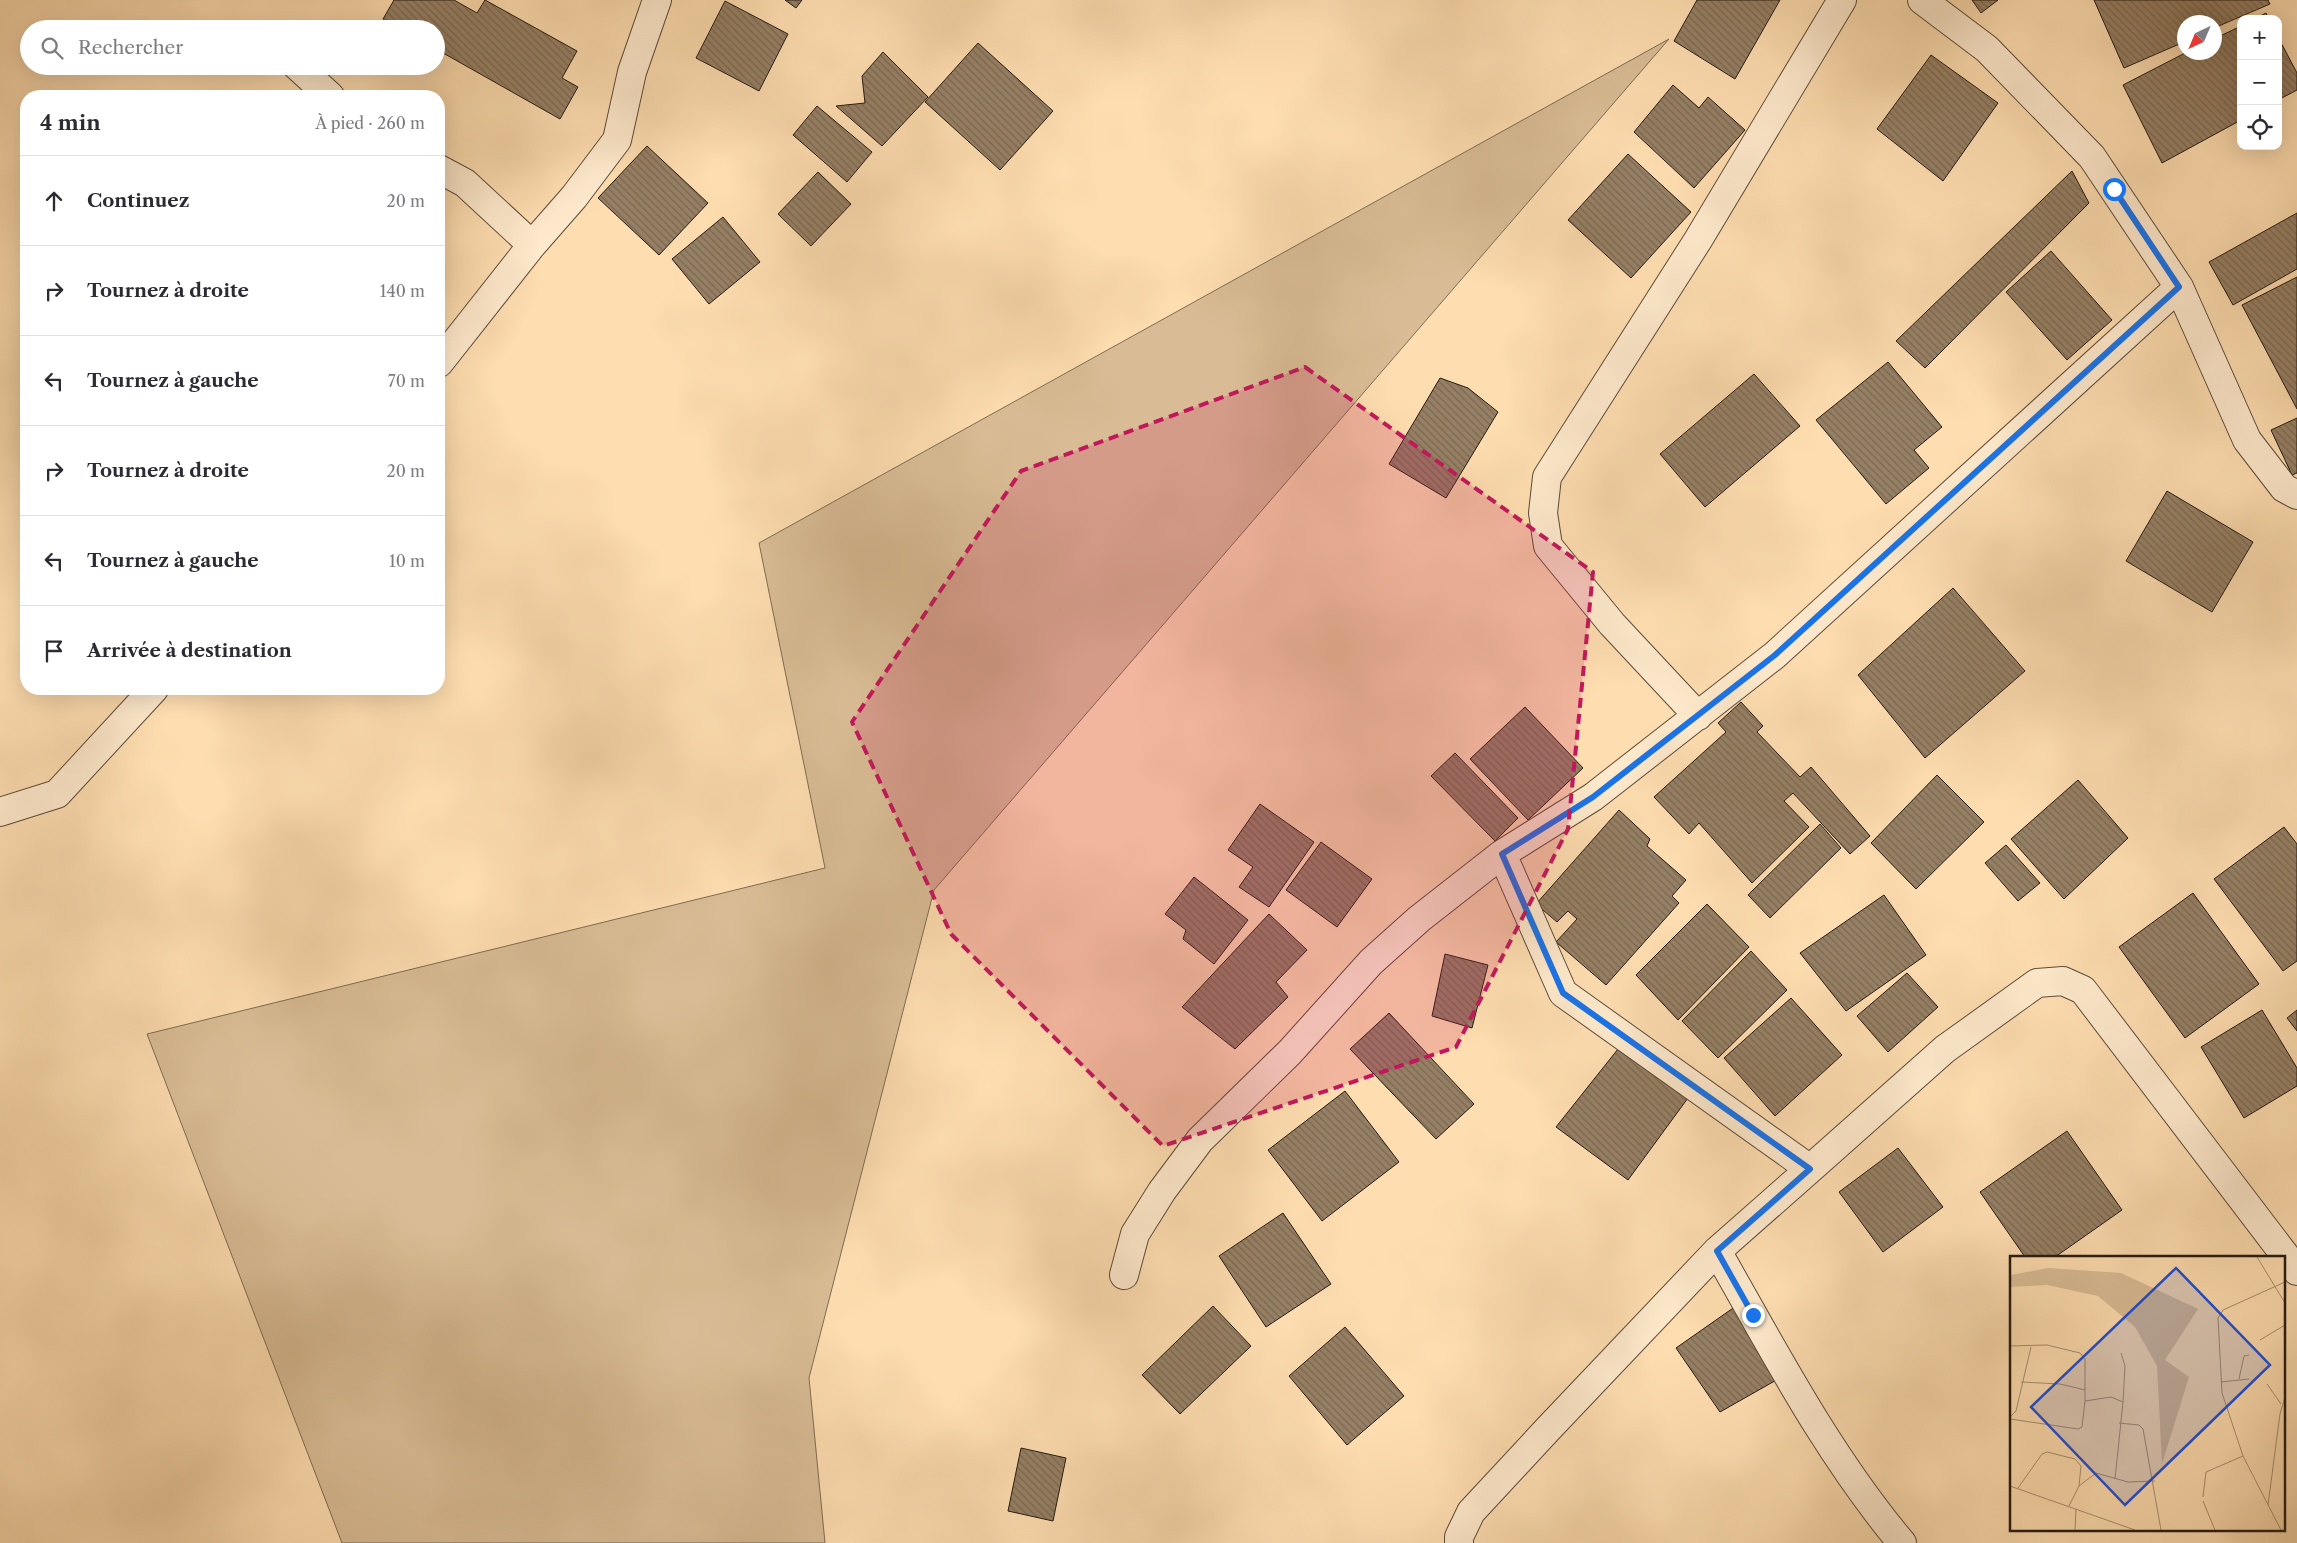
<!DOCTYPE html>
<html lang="fr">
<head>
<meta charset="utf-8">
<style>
  body { margin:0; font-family:"Libre Caslon Text",serif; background:#f2f2f3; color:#2b2b33 }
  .controls { position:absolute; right:15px; top:15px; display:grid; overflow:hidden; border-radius:10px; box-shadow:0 5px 20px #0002 }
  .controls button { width:45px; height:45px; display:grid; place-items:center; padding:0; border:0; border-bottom:1px solid #e1e1e2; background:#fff; color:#2b2b33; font:25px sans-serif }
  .compass { position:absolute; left:2177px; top:15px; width:45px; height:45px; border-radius:50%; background:#fff; box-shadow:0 5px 20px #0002; rotate:224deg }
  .stop { position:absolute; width:15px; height:15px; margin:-11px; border:4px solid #1a73e8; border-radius:50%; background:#fff }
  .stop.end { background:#1a73e8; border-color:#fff; box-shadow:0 1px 5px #0008 }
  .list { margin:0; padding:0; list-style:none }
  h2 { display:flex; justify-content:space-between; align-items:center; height:65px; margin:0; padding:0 20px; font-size:21px }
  h2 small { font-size:16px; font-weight:400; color:#7c7c81 }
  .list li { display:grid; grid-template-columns:32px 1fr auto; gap:15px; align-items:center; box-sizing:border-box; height:90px; padding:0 20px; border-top:1px solid #e1e1e2 }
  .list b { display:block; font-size:19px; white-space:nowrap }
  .list em { font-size:16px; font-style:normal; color:#7c7c81 }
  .icon { flex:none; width:28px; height:28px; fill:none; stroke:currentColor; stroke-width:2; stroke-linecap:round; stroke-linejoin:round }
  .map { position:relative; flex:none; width:2297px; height:1543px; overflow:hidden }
  .search { position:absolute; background:#fff; box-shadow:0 5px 20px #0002; left:20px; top:20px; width:425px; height:55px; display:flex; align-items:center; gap:12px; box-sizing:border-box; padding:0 18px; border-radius:28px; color:#7c7c81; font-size:19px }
  .panel { position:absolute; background:#fff; box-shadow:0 5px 20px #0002; left:20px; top:90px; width:425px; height:605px; border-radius:20px }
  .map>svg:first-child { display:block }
</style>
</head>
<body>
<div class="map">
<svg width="2297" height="1543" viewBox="0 0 2297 1543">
  <defs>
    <pattern id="building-back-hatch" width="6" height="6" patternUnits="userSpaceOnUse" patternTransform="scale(1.25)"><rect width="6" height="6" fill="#968065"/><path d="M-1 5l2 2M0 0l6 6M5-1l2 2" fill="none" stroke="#7a6852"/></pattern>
  </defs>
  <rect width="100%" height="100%" fill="#feddb0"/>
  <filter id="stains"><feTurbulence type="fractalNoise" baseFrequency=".004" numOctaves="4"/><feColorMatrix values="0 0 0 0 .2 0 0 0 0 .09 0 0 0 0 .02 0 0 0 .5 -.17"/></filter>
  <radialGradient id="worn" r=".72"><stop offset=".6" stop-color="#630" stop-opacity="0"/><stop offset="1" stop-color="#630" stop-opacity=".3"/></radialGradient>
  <!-- green -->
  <path fill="#d9bc95" stroke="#7f6c54" d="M1669 39 934 890 809 1378 825 1543H342L147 1034 825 868 759 543Z"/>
  <!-- building -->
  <path fill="url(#building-back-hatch)" stroke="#251b13" d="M394 0H454L477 13 485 0 577 51 562 78 578 87 560 119 436 49V29H400L383 19Z
    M785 0H802L796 8Z
    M1697 0H1780L1735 79 1674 41Z
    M1972 0H1998L1981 13Z
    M2094 0H2268L2270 4 2214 28V22H2184V42L2124 68Z
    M725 1 788 34 759 91 696 58Z
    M2266 13 2269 19H2254Z
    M2241 26V120L2162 163 2123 85 2187 52H2214V39Z
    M2278 37 2297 73V90L2278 100Z
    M978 43 1053 111 1000 170 925 102Z
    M883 52 928 97 882 146 836 106 865 103 862 76Z
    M1931 55 1998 103 1943 181 1877 129Z
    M1673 85 1699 108 1708 97 1745 130 1694 188 1634 132Z
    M817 106 872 152 847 182 793 135Z
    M647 146 708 203 659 255 598 198Z
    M1628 154 1691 212 1631 278 1568 220Z
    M2072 171 2089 203 1925 368 1896 341Z
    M818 172 851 204 811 246 778 214Z
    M2297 213V269L2233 305 2209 262Z
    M723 217 760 262 709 304 672 259Z
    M2051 251 2112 320 2067 360 2006 292Z
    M2297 277V409L2242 305Z
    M1888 362 1942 427 1914 450 1929 468 1886 504 1816 420Z
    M1754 374 1800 426 1705 507 1660 454Z
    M1440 378 1468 388 1498 412 1446 498 1389 464Z
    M2297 418V473L2292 475 2271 430Z
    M2167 491 2253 542 2212 612 2126 561Z
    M1953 588 2025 671 1925 758 1858 675Z
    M1741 702 1763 726 1757 732 1800 777 1811 767 1870 836 1850 854 1793 793 1784 801 1809 827 1752 883 1699 823 1689 834 1654 797 1726 732 1718 723Z
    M1525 707 1583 768 1528 820 1470 759Z
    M1455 753 1518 818 1495 841 1431 776Z
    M1937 775 1984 822 1916 889 1871 843Z
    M2078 780 2128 838 2064 899 2011 839Z
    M1260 804 1314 842 1269 907 1239 887 1253 867 1228 850Z
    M1619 810 1650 839 1647 846 1686 880 1672 896 1679 903 1606 985 1556 942 1577 919 1568 911 1557 922 1536 904Z
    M1820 824 1841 848 1770 918 1748 895Z
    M2284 827 2297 844V961L2283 971 2214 879Z
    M1321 842 1372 879 1337 927 1286 890Z
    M2006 845 2040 883 2018 901 1985 863Z
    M1194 877 1248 920 1214 964 1183 939 1186 930 1165 914Z
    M2193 893 2259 984 2185 1038 2119 947Z
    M1884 895 1926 955 1846 1011 1800 953Z
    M1707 904 1749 947 1678 1020 1636 975Z
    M1269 914 1307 950 1276 982 1288 997 1235 1049 1182 1007Z
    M1751 951 1787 990 1718 1058 1682 1021Z
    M1445 954 1488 965 1472 1028 1432 1016Z
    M1907 973 1938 1007 1888 1052 1857 1016Z
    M1791 998 1842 1055 1775 1116 1724 1058Z
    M2262 1010 2297 1068V1086L2244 1118 2201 1047Z
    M2297 1010V1031L2287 1018Z
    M1389 1013 1474 1104 1436 1139 1350 1049Z
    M1618 1049 1688 1098 1628 1180 1556 1127Z
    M1345 1091 1399 1162 1322 1221 1268 1150Z
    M2067 1131 2122 1210 2055 1257H2025L1980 1192Z
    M1898 1148 1943 1207 1883 1252 1839 1192Z
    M1283 1213 1331 1284 1266 1327 1219 1256Z
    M1213 1306 1251 1346 1180 1414 1142 1375Z
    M1736 1306 1787 1374 1720 1412 1676 1348Z
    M1345 1327 1404 1396 1347 1445 1289 1376Z
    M1021 1448 1066 1458 1053 1521 1008 1511Z"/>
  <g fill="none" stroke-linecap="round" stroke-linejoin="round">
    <defs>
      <path id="minor" d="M1922 0 1987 49 2092 157 2179 287 2247 440 2284 488 2297 495
        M297 66 330 96
        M439 169 465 183 532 245
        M2179 287 1775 655 1593 797 1502 854 1563 993 1810 1169 1945 1049 2037 983 2063 981 2083 990 2297 1271
        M439 363 532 245 574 197 617 140 632 72 657 0
        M1698 716 1612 624 1548 546 1543 513 1547 477 1698 240 1842 0
        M0 812 57 794 154 689
        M1717 1251C1774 1351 1828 1455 1902 1543
        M1124 1275 1135 1234 1162 1191 1200 1140 1290 1052 1371 962 1419 919 1502 854
        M1459 1543V1537L1471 1512 1548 1429 1717 1251 1810 1169"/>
    </defs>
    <!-- minor casing -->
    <use href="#minor" stroke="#5b4c3a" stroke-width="30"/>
    <!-- minor -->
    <use href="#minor" stroke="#fee9cc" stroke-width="28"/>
  </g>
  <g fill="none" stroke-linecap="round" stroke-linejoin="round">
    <!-- route -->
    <path stroke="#1a73e8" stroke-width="6" d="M1753 1315 1717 1251 1810 1169 1563 993 1502 854 1593 797 1775 655 2179 287 2114 189"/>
  </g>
  <!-- marked area -->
  <path fill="#c2185b" fill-opacity="0.2" stroke="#c2185b" stroke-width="4" stroke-dasharray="10 6" stroke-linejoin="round" d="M1305 367 1593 572 1568 829 1456 1047 1163 1146 951 934 852 722 1021 471Z"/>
  <!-- overview -->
  <g transform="translate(2010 1256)">
    <rect width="275" height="275" fill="#feddb0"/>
    <path d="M39 12 111 17 188 53 155 104 179 121 152 208 147 110 125 71 88 40 37 29 0 31V19Z" fill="#d9bc95"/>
    <path fill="none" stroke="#a78f71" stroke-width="1" d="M247 1 275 47M250 84 275 69M0 90 37 89 70 97 75 103V145M111 97 115 110 113 146M229 123 234 100 239 99M11 126 50 128 75 134M211 126 239 123M257 128 271 148M0 161 6 155 21 91M0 163 68 173 72 171 75 145 101 141 113 146 105 223M109 167 129 169 133 173 151 274M0 230 125 274M69 230 86 217 118 226 145 225M8 232 32 198 37 196 65 203 71 210 69 230 59 250M193 241 196 216 233 200M193 245 205 274M258 249 270 158 275 141M65 274 66 253M271 274 233 200 212 137 208 62 213 54 275 26"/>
    <path fill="#1d4ed8" fill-opacity="0.15" stroke="#1d4ed8" stroke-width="2.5" d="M166 12 260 109 115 249 21 151Z"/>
    <rect width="275" height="275" fill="none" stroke="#251b13" stroke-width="2.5"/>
  </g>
  <rect width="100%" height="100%" filter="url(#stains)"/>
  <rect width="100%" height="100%" fill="url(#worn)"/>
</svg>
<div class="controls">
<button>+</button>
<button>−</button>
<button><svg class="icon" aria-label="locate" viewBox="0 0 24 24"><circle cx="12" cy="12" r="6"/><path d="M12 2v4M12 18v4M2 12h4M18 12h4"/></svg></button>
</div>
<svg class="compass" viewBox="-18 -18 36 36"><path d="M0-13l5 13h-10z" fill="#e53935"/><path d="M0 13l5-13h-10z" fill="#7c7c81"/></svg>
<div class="stop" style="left:2114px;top:189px"></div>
<div class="stop end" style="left:1753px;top:1315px"></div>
<div class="search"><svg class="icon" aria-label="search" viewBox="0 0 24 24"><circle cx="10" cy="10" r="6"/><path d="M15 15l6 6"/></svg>Rechercher</div>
<section class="panel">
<h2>4 min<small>À pied · 260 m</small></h2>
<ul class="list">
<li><svg class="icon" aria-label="ahead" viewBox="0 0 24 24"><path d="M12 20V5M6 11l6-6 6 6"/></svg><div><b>Continuez</b></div><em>20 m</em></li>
<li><svg class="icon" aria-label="right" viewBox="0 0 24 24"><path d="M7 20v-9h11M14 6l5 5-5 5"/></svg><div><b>Tournez à droite</b></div><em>140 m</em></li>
<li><svg class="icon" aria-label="left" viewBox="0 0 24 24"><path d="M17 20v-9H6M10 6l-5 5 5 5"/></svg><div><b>Tournez à gauche</b></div><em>70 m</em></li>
<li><svg class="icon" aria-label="right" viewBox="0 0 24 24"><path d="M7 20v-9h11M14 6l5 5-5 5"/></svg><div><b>Tournez à droite</b></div><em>20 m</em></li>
<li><svg class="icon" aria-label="left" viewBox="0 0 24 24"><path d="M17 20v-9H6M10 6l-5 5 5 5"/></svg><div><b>Tournez à gauche</b></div><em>10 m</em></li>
<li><svg class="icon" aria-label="arrive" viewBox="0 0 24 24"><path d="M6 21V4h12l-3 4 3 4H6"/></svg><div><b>Arrivée à destination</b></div></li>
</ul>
</section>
</div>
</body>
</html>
